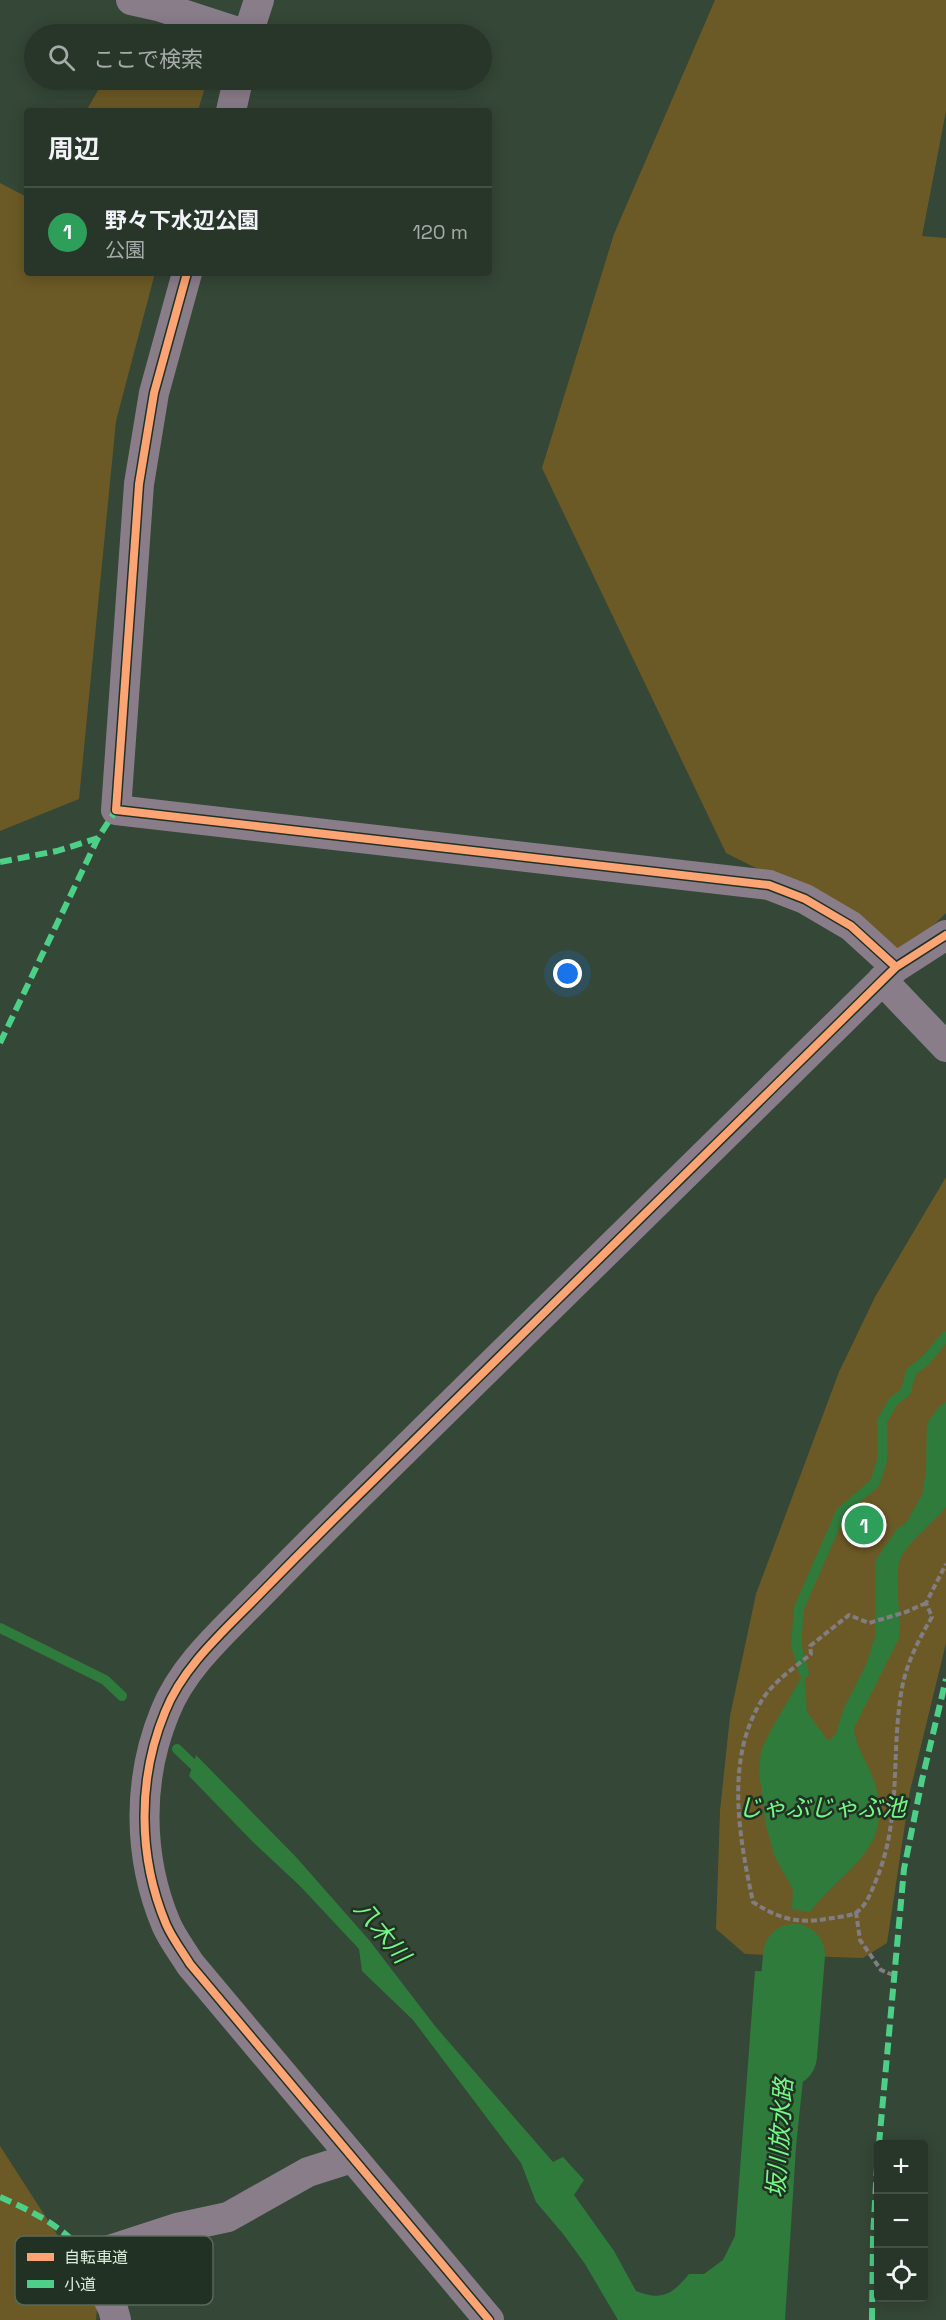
<!DOCTYPE html>
<html lang="ja">
<head>
<meta charset="utf-8">
<style>
  body { margin:0; font-family:"Space Grotesk","Noto Sans JP",sans-serif; background:#344035; color:#f1f3f6 }
  .controls { position:absolute; right:18px; bottom:18px; display:grid; overflow:hidden; border-radius:6px; box-shadow:0 3px 15px #0003 }
  .controls button { width:54px; height:54px; display:grid; place-items:center; padding:0; border:0; border-bottom:2px solid #445046; background:#283529; color:#f1f3f6; font:30px sans-serif }
  .you { position:absolute; left:568px; top:974px; width:21px; height:21px; margin:-15px; border:4px solid #fff; border-radius:50%; background:#1a73e8; box-shadow:0 0 0 9px #1a73e833 }
  .badge { display:grid; place-items:center; width:39px; height:39px; border-radius:50%; background:#bca0f2; color:#fff; font-size:20px; font-weight:700 }
  .pin { position:absolute; translate:-50% -50%; border:3px solid #fff; box-shadow:0 2px 6px #0006 }
  .list { margin:0; padding:0; list-style:none }
  h2 { display:flex; justify-content:space-between; align-items:center; height:78px; margin:0; padding:0 24px; font-size:26px }
  h2 small { font-size:20px; font-weight:400; color:#a5aba8 }
  .list li { display:grid; grid-template-columns:39px 1fr auto; gap:18px; align-items:center; box-sizing:border-box; height:90px; padding:0 24px; border-top:2px solid #445046 }
  .list b { display:block; font-size:22px; white-space:nowrap }
  .list p { margin:0; font-size:20px; white-space:nowrap; color:#a5aba8 }
  .list em { font-size:20px; font-style:normal; color:#a5aba8 }
  .icon { flex:none; width:33px; height:33px; fill:none; stroke:currentColor; stroke-width:2; stroke-linecap:round; stroke-linejoin:round }
  .map { position:relative; flex:none; width:946px; height:2320px; overflow:hidden }
  .search { position:absolute; background:#283529; box-shadow:0 3px 15px #0003; left:24px; top:24px; width:468px; height:66px; display:flex; align-items:center; gap:15px; box-sizing:border-box; padding:0 21px; border-radius:33px; color:#a5aba8; font-size:22px }
  .panel { position:absolute; background:#283529; box-shadow:0 3px 15px #0003; left:24px; top:108px; width:468px; height:168px; border-radius:6px }
  .map>svg:first-child { display:block }
</style>
</head>
<body>
<div class="map">
<svg width="946" height="2320" viewBox="0 0 946 2320">
  <rect width="100%" height="100%" fill="#354737"/>
  <!-- green -->
  <path fill="#6c5a26" d="M715 0H946V111L922 236 946 238V913L899 959 842 911 726 853 542 468 614 234Z
    M104 80H207L198 111H86Z
    M0 183 27 197V273H155L116 421 79 799 0 831Z
    M946 1177V1643L910 1791 887 1943 863 1958 745 1954 716 1929 720 1811 730 1716 756 1594 839 1372 875 1297Z
    M0 2146 98 2298 96 2320H0Z"/>
  <!-- water -->
  <path fill="#2f7b3c" d="M946 1402V1507C934 1522 907 1543 900 1559 893 1577 902 1616 899 1638L854 1728C854 1745 870 1766 875 1784 894 1852 843 1867 810 1912L792 1909 793 1890 774 1855 765 1821 759 1770 761 1751 771 1730 804 1673 807 1712 828 1741 836 1734 843 1710 866 1665 875 1637V1561L897 1529 906 1523 922 1495 926 1470 927 1423 939 1407Z
    M196 1755 296 1857 369 1940 435 2026 553 2162 563 2157 584 2180 574 2195 614 2251 636 2291C661 2301 672 2295 689 2274H704L723 2260 735 2236 755 1971 814 1973 796 2147 785 2320H618L585 2264 564 2235 536 2202 521 2163 413 2020 362 1971 359 1949 300 1886 252 1841 189 1776Z"/>
  <g fill="none" stroke-linecap="round" stroke-linejoin="round">
    <!-- stream -->
    <path stroke="#2f7b3c" stroke-width="10" d="M0 1628 105 1680 122 1696
      M804 1673 796 1644 799 1608 841 1512 875 1483 882 1460V1421L893 1402 906 1391 911 1372 926 1360 946 1336
      M177 1749 202 1773"/>
    <!-- river -->
    <path stroke="#2f7b3c" stroke-width="62" d="M786 2056 794 1955"/>
    <!-- path -->
    <path stroke="#827d82" stroke-width="4" stroke-dasharray="6 3" stroke-linecap="butt" d="M926 1603 906 1612 869 1623 849 1615 810 1646 811 1654C795 1667 776 1680 764 1697 724 1756 739 1837 753 1902 777 1918 797 1924 826 1919 836 1917 848 1917 857 1912 866 1905 870 1895 874 1885 903 1821 890 1754 902 1688 907 1662 919 1639 932 1617L926 1603 946 1564
      M856 1912 860 1940 881 1970 893 1975"/>
    <!-- street -->
    <path stroke="#8a7d8a" stroke-width="30" d="M131 0 158 6 244 34
      M248 34 259 0
      M231 111 238 80
      M187 273 154 393 139 484 116 810 769 885 805 899 851 926 896 967
      M882 980 946 1047
      M116 2320 113 2309 88 2257 177 2228 228 2217 308 2172 352 2158
      M489 2320 190 1964C182 1951 172 1938 166 1924 138 1857 137 1780 165 1712 183 1666 225 1630 259 1595 297 1556 336 1517 375 1479 549 1308 722 1137 896 967L946 935"/>
    <!-- quiet -->
    <path stroke="#4dcf88" stroke-width="6" stroke-dasharray="12 6" stroke-linecap="butt" d="M0 862 57 851 98 838 116 810
      M0 1043 98 838
      M879 2144 904 1869 922 1780 946 1679
      M0 2197C34 2212 64 2227 88 2257
      M872 2320 873 2238 878 2149"/>
    <defs>
      <path id="cycleway" d="M187 273 154 393 139 484 116 810 769 885 805 899 851 926 896 967
        M489 2320 190 1964C182 1951 172 1938 166 1924 138 1857 137 1780 165 1712 183 1666 225 1630 259 1595 297 1556 336 1517 375 1479 549 1308 722 1137 896 967L946 935"/>
    </defs>
    <!-- cycleway casing -->
    <use href="#cycleway" stroke="#213123" stroke-width="11"/>
    <!-- cycleway -->
    <use href="#cycleway" stroke="#fda474" stroke-width="8"/>
  </g>
  <g text-anchor="middle" stroke-width="5" stroke-linejoin="round" paint-order="stroke">
    <!-- water labels -->
    <g font-size="24" font-style="italic" fill="#75f887" stroke="#213123">
      <text x="822" y="1816">じゃぶじゃぶ池</text>
      <text transform="translate(382 1932) rotate(51)" y="8">八木川</text>
      <text transform="translate(780 2138) rotate(-86)" y="8">坂川放水路</text>
    </g>
  </g>
  <!-- legend -->
  <rect x="15" y="2236" width="198" height="69" rx="9" fill="#213123" stroke="#58695a" stroke-width="1.5"/>
  <rect x="27" y="2253" width="27" height="8" fill="#fda474"/>
  <rect x="27" y="2280" width="27" height="8" fill="#4dcf88"/>
  <g font-size="16" fill="#daedda">
    <text x="64" y="2263">自転車道</text>
    <text x="64" y="2290">小道</text>
  </g>
</svg>
<div class="controls">
<button>+</button>
<button>−</button>
<button><svg class="icon" aria-label="locate" viewBox="0 0 24 24"><circle cx="12" cy="12" r="6"/><path d="M12 2v4M12 18v4M2 12h4M18 12h4"/></svg></button>
</div>
<div class="you"></div>
<div class="pin badge" style="left:864px;top:1525px;background:#2e9e5b">1</div>
<div class="search"><svg class="icon" aria-label="search" viewBox="0 0 24 24"><circle cx="10" cy="10" r="6"/><path d="M15 15l6 6"/></svg>ここで検索</div>
<section class="panel">
<h2>周辺<small></small></h2>
<ul class="list">
<li><span class="badge" style="background:#2e9e5b">1</span><div><b>野々下水辺公園</b><p>公園</p></div><em>120 m</em></li>
</ul>
</section>
</div>
</body>
</html>
